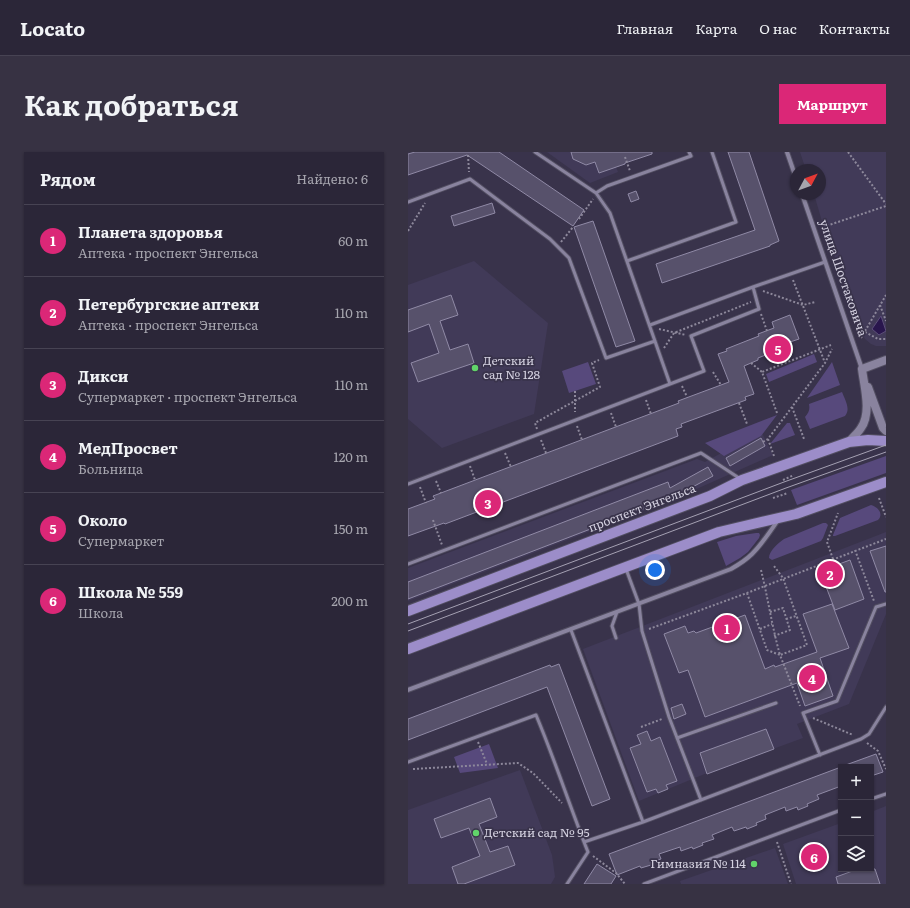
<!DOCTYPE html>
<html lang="ru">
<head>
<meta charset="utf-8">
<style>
  body { margin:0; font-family:Literata,serif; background:#373243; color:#f1f3f6 }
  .controls { position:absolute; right:12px; bottom:12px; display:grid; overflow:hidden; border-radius:0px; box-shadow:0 1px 3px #0004 }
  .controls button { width:36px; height:36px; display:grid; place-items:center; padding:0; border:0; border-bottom:1px solid #474353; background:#2b2638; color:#f1f3f6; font:20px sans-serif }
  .compass { position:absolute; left:382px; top:12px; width:36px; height:36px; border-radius:50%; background:#2b2638; box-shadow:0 1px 3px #0004; rotate:49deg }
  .you { position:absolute; left:247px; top:418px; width:14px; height:14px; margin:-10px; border:3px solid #fff; border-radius:50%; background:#1a73e8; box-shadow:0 0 0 6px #1a73e833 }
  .badge { display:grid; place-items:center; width:26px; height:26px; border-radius:50%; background:#db2777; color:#fff; font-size:13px; font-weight:700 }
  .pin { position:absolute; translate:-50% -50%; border:2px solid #fff; box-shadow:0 1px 4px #0006 }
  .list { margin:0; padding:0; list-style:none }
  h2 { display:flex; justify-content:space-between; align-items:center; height:52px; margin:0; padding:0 16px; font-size:17px }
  h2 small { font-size:13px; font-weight:400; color:#a6a5ae }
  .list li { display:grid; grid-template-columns:26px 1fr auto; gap:12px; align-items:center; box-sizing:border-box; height:72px; padding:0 16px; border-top:1px solid #474353 }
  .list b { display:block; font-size:15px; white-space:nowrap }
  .list p { margin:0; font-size:13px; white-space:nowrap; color:#a6a5ae }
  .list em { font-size:13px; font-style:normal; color:#a6a5ae }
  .icon { flex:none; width:22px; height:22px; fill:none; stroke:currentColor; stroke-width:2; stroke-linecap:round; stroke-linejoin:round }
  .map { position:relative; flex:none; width:478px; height:732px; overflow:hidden; border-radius:0px }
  header { display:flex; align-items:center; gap:24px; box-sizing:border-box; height:56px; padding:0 20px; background:#2b2638; border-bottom:1px solid #474353 }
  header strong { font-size:19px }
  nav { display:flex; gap:22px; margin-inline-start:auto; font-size:14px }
  .intro { display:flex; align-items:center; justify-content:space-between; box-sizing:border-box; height:96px; padding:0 24px }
  h1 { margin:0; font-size:28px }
  .button { padding:10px 18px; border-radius:0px; background:#db2777; color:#fff; font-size:14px; font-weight:700 }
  main { display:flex; gap:24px; padding:0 24px }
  aside { flex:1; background:#2b2638; border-radius:0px; box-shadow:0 1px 3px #0004 }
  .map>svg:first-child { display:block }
</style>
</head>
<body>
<header>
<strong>Locato</strong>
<nav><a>Главная</a><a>Карта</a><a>О нас</a><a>Контакты</a></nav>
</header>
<div class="intro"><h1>Как добраться</h1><a class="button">Маршрут</a></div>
<main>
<aside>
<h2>Рядом<small>Найдено: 6</small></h2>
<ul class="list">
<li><span class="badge">1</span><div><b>Планета здоровья</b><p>Аптека · проспект Энгельса</p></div><em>60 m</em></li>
<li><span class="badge">2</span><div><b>Петербургские аптеки</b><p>Аптека · проспект Энгельса</p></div><em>110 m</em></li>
<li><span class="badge">3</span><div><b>Дикси</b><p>Супермаркет · проспект Энгельса</p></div><em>110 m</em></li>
<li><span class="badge">4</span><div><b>МедПросвет</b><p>Больница</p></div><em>120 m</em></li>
<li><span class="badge">5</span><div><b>Около</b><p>Супермаркет</p></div><em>150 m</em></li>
<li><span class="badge">6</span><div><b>Школа № 559</b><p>Школа</p></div><em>200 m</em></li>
</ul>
</aside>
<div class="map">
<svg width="478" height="732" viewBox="0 0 478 732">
  <rect width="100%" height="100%" fill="#39334b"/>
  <!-- built -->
  <path fill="#413a58" d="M139 0H218L208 15 210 20 182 31Z
    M392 0H478V194H468L463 192 457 187 454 182 413 66 406 42H412V18H398Z
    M66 109 140 171 126 262 34 296 0 267V133Z
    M353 279 365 303 266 347 0 449V416L289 307 297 310Z
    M478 380V462L441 552 389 572 395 586 299 621 231 649 175 497Z
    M112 618 144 703 147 725 143 732H0V658Z
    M478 654V732H388L375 692 433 671V717H463V660Z
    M367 696 380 732H273L272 729Z"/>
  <!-- green -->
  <path fill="#57497c" d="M406 202 409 210 361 230 358 222Z
    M180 210 188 232 161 241 154 219Z
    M424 210 432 233 399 246Z
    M434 240C437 248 443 257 437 264L402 277 397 265C401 260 402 258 401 252Z
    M369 263 353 284 316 304 297 291Z
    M379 271H382L387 283 362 292Z
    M478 304V321L389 353 383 338Z
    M463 353C470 355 476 362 470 368L427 384H425V383L432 366Z
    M415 371H418L420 373 415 386 413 389 364 408 361 406C361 399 370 391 376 387Z
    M348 381H351L352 383 351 386 340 400 332 406 318 414 309 390 328 384Z
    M81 592 90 616 52 621 46 605Z"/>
  <!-- water -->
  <path fill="#29164d" stroke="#5c4e79" d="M473 164 478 179 471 183 464 177Z"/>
  <!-- building -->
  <path fill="#57516b" stroke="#908aa6" d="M7 0H91L176 58 165 74 59 3 0 23V2Z
    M163 0H244V2L217 11V12L191 21 187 10 178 13 165 7Z
    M320 0H341L371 89 362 93V94L254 131 248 112 347 78Z
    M228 39 231 47 223 50 220 42Z
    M84 51 87 61 46 74 43 64Z
    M185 69 227 189 208 195 166 75Z
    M43 143 50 163 32 169 42 198 60 192 66 211 10 230 3 211 31 201 21 172 0 180V158Z
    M382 163 391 187 382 190 383 193 350 206V208L336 214 346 242 337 245 338 248 273 272 274 275 268 277 270 284 37 372 36 371 0 384V357L27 347 25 344 271 251 270 249 321 230 310 202 319 199 318 197 351 184 350 182 366 176 364 170Z
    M353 286 357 294 322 314 318 306Z
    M300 315 305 324 266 345 0 447V430L260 330 262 336Z
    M478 394V440H477L462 399Z
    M442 408 456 447 427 458 412 419Z
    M424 452 441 496 412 506 425 544 397 554 389 531 297 565 280 518 271 521 256 482 277 474 280 481 286 479 288 481 337 463 357 517 366 513 367 515 409 500 395 462Z
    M151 512 202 647 184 654 139 535 0 588V567L142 513 143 515Z
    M274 552 278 562 266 567 263 556Z
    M358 577 366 597 299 622 292 601Z
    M239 579 243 589 252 585 269 629 258 633 260 637 250 641 248 637 239 640 222 596 233 592 229 583Z
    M468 602 475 620 463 624V615H435V614Z
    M433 615V634L409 643 411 647 399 652 400 654 390 658 389 655 378 659 377 655 357 663 358 667 348 671 349 673 339 677 338 675 326 679 324 675 304 683 306 687 294 691 295 693 285 697 284 695 273 699 272 695 251 702 253 707 243 710V713L233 716 232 714 209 723 201 702Z
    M82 646 89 665 71 672 82 700 100 694 107 713 56 732H50L44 715 72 704 61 676 33 686 26 667Z
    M189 712 208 724 203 732H176Z
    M450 717H467L472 732H430L428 725Z"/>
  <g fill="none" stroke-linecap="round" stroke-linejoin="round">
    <defs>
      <path id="service" d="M127 0 188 41 202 61 262 232
        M188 41 199 34 283 4 281 0
        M0 50 62 27 142 87 161 106 198 206 247 189
        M219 109 328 70 304 0
        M242 173 345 135 417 110
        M0 332 296 219 283 184 351 157 345 135
        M0 412 293 301 331 326
        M218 417 231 452 234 479 261 565 293 648
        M163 478 235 670
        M208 486 204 474 209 460
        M269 586 368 551
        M412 603 395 561 429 549 468 455 478 452
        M0 610 128 563C147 608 162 655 180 700L159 732
        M463 647 478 642
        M176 690 235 670 453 587 461 582 478 555
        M236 732 433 658"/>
      <path id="minor" d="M379 0 388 26
        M394 42 454 217
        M0 538 323 417C330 413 338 408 344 402 354 392 362 380 370 368"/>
      <path id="secondary" d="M454 217 478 208
        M460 235 475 276 478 279
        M441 290C445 285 450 281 453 276 464 261 456 234 454 217"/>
      <path id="primary" d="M0 459 302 344 334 328 441 290 460 288 478 289
        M0 497 311 380 388 362 478 330"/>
    </defs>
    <!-- service casing -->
    <use href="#service" stroke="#524e61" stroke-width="5"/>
    <!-- minor casing -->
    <use href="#minor" stroke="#524e61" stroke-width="6"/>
    <!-- secondary casing -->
    <use href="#secondary" stroke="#524e61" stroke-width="10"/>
    <!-- primary casing -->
    <use href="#primary" stroke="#524e61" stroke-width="12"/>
    <!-- path -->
    <path stroke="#8d889b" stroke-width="2" stroke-dasharray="2 2" stroke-linecap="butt" d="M440 0 478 52
      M60 3 61 20
      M217 5 222 19
      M171 67 185 47
      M415 75 478 54
      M0 79 17 51
      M153 90 165 75
      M385 128 417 211
      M355 139 395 153 407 150
      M472 153 478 169
      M353 162 359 179
      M251 177 278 183
      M457 180 470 187H478
      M453 186 478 143
      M256 196 266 181 343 150
      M343 211 354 220
      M305 220 313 233
      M274 234 279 245
      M167 239V260
      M238 248 243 262
      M331 251 339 272
      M384 255 396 287
      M203 261 208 275
      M369 261 354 220 423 193
      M169 274 174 288
      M129 277 127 271 192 235 184 211 191 208
      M360 287 366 304
      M133 288 138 301
      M355 290 360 287 417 211 424 197
      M97 301 103 315
      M62 314 67 328
      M375 328 386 323
      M28 329 33 341
      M12 335 18 351
      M365 346 380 341
      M471 346 478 365
      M25 368 34 393
      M447 398 466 449
      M425 407 419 390 430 361
      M353 418C360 446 364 475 372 503L399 493 375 426 366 414
      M339 441 359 498 372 503 392 554
      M362 460 375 456 382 478 366 484
      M378 467 388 464
      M241 477 339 441 478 387
      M352 477 364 472
      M405 566 445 583
      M233 575 254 567
      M70 590 79 612
      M459 591 470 599 478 617
      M5 617 110 611 125 621 154 651
      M369 690 383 732
      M185 704 208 721 217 732"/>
    <!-- service -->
    <use href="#service" stroke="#89839e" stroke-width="3"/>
    <!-- minor -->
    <use href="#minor" stroke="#89839e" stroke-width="4"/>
    <!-- secondary -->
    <use href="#secondary" stroke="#89839e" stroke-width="8"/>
    <!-- primary -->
    <use href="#primary" stroke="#9c8dc9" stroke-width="10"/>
    <!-- tram -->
    <path stroke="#a5a1b3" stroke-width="1" d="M0 472 376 330 478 293
      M0 479 378 336 478 300"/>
  </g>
  <!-- markers -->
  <g fill="#61d46a" stroke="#39334b" stroke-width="1.5">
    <circle cx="67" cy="216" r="4"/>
    <circle cx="68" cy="681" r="4"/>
    <circle cx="346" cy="712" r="4"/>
  </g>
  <g text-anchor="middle" stroke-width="3.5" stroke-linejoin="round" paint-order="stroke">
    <!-- street labels -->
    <g font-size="12" fill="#d4d1e0" stroke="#39334b">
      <text transform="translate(435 126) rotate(71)" y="4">улица Шостаковича</text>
      <text transform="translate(234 356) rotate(-21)" y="4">проспект Энгельса</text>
    </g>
    <!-- poi labels -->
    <g font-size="12" fill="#d4d1e0" stroke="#39334b" text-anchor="start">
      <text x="75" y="213">Детский<tspan x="75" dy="14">сад № 128</tspan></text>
      <text x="76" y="685">Детский сад № 95</text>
      <text x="338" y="716" text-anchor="end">Гимназия № 114</text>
    </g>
  </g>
</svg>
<div class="controls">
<button>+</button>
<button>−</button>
<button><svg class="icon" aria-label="layers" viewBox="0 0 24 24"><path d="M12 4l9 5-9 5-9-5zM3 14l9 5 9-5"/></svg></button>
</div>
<svg class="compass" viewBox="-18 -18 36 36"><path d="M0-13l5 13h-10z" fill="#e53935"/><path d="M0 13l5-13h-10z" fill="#a6a5ae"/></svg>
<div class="you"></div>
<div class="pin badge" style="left:319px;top:476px">1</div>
<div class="pin badge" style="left:422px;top:422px">2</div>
<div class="pin badge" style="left:80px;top:351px">3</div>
<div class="pin badge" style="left:404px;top:526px">4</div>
<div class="pin badge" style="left:370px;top:197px">5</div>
<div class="pin badge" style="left:406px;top:705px">6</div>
</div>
</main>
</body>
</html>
